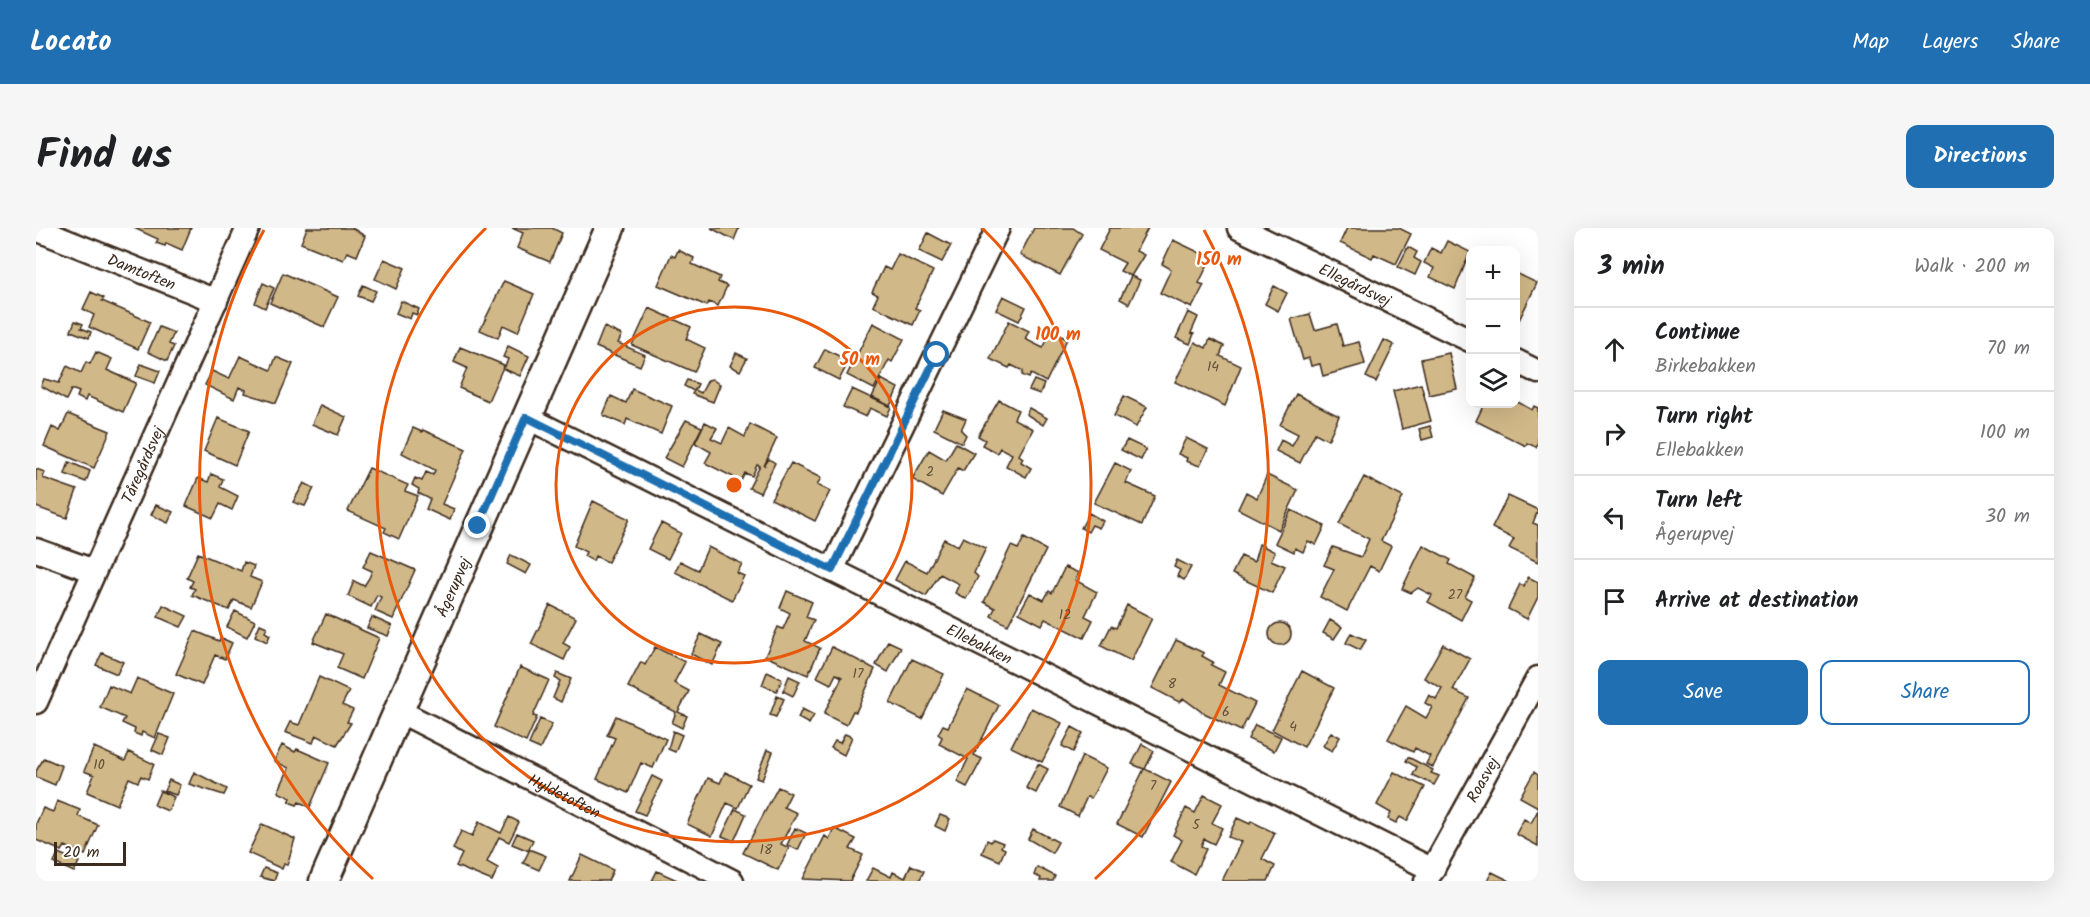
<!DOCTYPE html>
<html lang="en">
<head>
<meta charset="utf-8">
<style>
  body { margin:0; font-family:Kalam,sans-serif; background:#f6f6f6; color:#202124 }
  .controls { position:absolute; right:18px; top:18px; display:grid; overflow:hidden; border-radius:12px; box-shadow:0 6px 24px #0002 }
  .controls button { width:54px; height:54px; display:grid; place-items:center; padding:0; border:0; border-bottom:2px solid #e0e0e0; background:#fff; color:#202124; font:30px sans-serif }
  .scale { position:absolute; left:18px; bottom:15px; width:72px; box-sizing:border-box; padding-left:6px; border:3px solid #3b2a1e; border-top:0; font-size:16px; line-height:21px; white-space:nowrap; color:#3b2a1e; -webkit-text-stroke:4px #fff; paint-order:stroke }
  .stop { position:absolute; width:18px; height:18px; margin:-14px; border:4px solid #1f6fb2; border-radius:50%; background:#fff }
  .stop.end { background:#1f6fb2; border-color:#fff; box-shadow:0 2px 6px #0008 }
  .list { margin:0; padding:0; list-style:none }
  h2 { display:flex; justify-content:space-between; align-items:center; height:78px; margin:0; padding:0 24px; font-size:26px }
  h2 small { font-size:20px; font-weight:400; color:#757577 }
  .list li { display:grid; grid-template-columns:39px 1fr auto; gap:18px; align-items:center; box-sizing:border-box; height:84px; padding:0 24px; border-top:2px solid #e0e0e0 }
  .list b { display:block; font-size:22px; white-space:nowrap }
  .list p { margin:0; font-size:20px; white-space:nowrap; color:#757577 }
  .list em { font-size:20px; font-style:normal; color:#757577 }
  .actions { display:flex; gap:12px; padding:18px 24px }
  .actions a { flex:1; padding:14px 0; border:2px solid #1f6fb2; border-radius:12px; text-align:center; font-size:21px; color:#1f6fb2 }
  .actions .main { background:#1f6fb2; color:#fff }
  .icon { flex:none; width:33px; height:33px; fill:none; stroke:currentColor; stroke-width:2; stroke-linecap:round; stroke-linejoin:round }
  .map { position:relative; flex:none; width:1502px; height:653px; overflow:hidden; border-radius:12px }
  header { display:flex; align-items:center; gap:36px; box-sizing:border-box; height:84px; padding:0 30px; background:#1f6fb2; color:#fff }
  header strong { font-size:28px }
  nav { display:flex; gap:33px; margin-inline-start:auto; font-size:21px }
  .intro { display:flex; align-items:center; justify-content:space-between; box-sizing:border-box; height:144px; padding:0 36px }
  h1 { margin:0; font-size:42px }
  .button { padding:15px 27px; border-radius:12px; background:#1f6fb2; color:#fff; font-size:21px; font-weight:700 }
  main { display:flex; gap:36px; padding:0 36px }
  aside { flex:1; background:#fff; border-radius:12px; box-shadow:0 6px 24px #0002 }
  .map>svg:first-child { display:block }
</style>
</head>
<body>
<header>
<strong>Locato</strong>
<nav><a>Map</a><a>Layers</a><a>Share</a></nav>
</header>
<div class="intro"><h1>Find us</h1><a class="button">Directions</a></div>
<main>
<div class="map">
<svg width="1502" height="653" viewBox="0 0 1502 653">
  <rect width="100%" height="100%" fill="#fff"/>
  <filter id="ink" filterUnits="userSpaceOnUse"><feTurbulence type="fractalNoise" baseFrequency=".0167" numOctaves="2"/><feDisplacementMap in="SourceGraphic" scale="12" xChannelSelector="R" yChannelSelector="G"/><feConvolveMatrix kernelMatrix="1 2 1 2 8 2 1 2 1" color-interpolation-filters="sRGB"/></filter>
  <g filter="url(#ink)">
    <!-- building -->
    <path fill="#d1b888" stroke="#3b2a1e" stroke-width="1.5" d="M98 0H155L146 22 130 15 129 18 120 15 122 11Z
      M271 0H316L329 8 321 28 311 24 307 32 265 15Z
      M476 0H516L526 5 514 34 481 20 487 5Z
      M675 0H703L698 12Z
      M998 0H1037L1046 6 1024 47 984 27Z
      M1074 0H1112L1100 23 1108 27 1095 48 1104 52 1093 76 1084 71 1095 48 1084 43 1089 35 1063 22Z
      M1311 0H1363L1375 6 1360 36 1338 26 1336 30 1304 15Z
      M892 5 915 17 906 34 883 23Z
      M1137 12 1175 30 1163 55 1168 57 1156 80 1124 65 1135 41 1126 36Z
      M1411 13 1434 24 1419 61 1394 49 1398 40 1388 35 1395 20 1405 25Z
      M1372 19 1381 24 1378 30 1385 34 1379 47 1362 39Z
      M642 22 658 30 656 36 684 49 682 54 691 58 682 78 673 74 671 78 622 57 635 27 639 29Z
      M862 26 897 43 879 80 884 82 877 97 837 78 842 67 836 64 848 39 854 42Z
      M348 31 369 40 360 61 339 51Z
      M247 45 302 69 288 99 234 75Z
      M1480 45 1501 55 1483 92 1480 91Z
      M468 53 498 66 482 104 467 97 462 110 444 102Z
      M227 55 238 60 229 80 219 75Z
      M327 57 340 63 335 73 322 68Z
      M1238 58 1251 65 1242 83 1229 76Z
      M55 64 68 70 66 73 114 94 102 121 53 99 58 87 47 81Z
      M967 68 990 79 983 93 960 82Z
      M365 73 383 81 381 87 376 85 374 91 360 85Z
      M613 80 655 99 650 111 669 120 658 144 596 117Z
      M1152 84 1162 89 1155 105 1158 106 1154 116 1140 110Z
      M1274 86 1279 102 1301 96 1307 118 1323 114 1329 136 1287 148 1284 136 1275 138 1273 130 1267 132 1255 91Z
      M39 93 47 96 45 100 55 104 53 110 35 103Z
      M973 93 993 103 989 111 1007 120 1016 103 1031 111 1010 154 995 146 993 150 986 147 987 143 975 137 973 140 954 131Z
      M837 95 868 111 856 134 853 132 838 161 811 147Z
      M123 99 138 105 133 116 138 118 131 133 112 124Z
      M568 99 586 107 582 115 609 127 604 138 560 119Z
      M1174 111 1188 118 1184 128 1205 138 1189 178 1139 154 1159 114 1170 120Z
      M1348 112 1358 117 1340 154 1330 149Z
      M472 118 493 128 484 148 468 141 472 131 467 129Z
      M424 119 468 137 452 173 423 160 431 140 418 134Z
      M789 121 813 133 803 152 779 140Z
      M60 124 76 131 71 142 100 155 87 184 51 168 49 173 41 169 43 164 38 162H35L30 172 5 158 8 151 23 155 31 138 45 145 50 134 54 136Z
      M700 125 711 130 704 143 694 138Z
      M1413 125 1421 161 1393 167 1385 131Z
      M204 128 235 142 240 129 257 136 240 175 209 165 210 162 203 159 198 171 169 157 176 143 193 151Z
      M105 136 124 143 119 155 100 148Z
      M676 151 684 157 677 174 656 166 658 163 648 158 651 152 662 156 659 162 665 165 672 152Z
      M845 151 862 160 854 178 836 169Z
      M998 152 1008 156 1004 166 993 162Z
      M1385 156 1395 193 1366 201 1357 163Z
      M596 161 636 178 625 206 591 191 589 197 567 187 575 168 590 175Z
      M816 161 855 179 851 188 834 180 830 189 807 179Z
      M1260 166 1303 188 1292 212 1279 205 1264 235 1240 223 1245 212 1256 218 1262 206 1244 197Z
      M1088 168 1111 179 1100 199 1078 188Z
      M963 172 982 182 978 191 997 201 983 227 987 230 985 234 995 240 990 249 970 238 976 226 964 220 961 225 946 217 949 212 942 208Z
      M1480 173 1496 182 1498 178 1502 180V214L1500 219 1491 215 1490 218 1440 193 1448 176Z
      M284 177 310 189 302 207 276 196Z
      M993 180 1011 190 1007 197 990 186Z
      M907 182 930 191 925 202 930 207 926 215 898 201Z
      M32 186 74 203 58 240 8 218 16 199 24 203Z
      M182 190 213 203 199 237 168 223Z
      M650 192 666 199 646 239 628 230Z
      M669 194 681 200 675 210 686 215 693 200 709 209 714 196 741 210 728 238 733 231 739 235 724 265 713 260 724 238 721 237 716 248 709 245 705 253 669 235 675 224 659 215Z
      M1394 198 1397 209 1386 212 1383 201Z
      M377 200 386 204 387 202 430 221 406 276 418 281 414 292 390 281 394 271 382 265 383 261 376 257 379 250 386 253 390 244 397 247 399 242 366 225Z
      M1150 210 1172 221 1164 238 1150 233 1151 230 1142 226Z
      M1091 212 1110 221 1105 232 1085 222Z
      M920 215 938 225 927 243 922 240 906 268 876 251 893 222 910 232Z
      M33 234 54 243 50 254 29 246Z
      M755 235 785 250 781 257 794 263 779 293 735 271Z
      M1079 235 1095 243 1090 255 1119 268 1106 297 1058 275Z
      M333 240 372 257 369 263 382 268 363 311 348 304 350 300 312 283Z
      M0 241 9 244 7 250 41 262 31 290 0 279Z
      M175 246 187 251 184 259 202 268 196 282 184 276 177 290 150 278 162 250 172 254Z
      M1231 247 1262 262 1243 302 1202 281 1210 264 1221 270Z
      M1328 249 1367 269 1345 313 1355 318 1343 343 1334 338 1311 383 1284 369 1298 341 1288 337 1297 319 1325 329 1333 311 1303 296Z
      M268 255 278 260 269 278 257 274Z
      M1472 268 1502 282 1497 295 1502 297V334L1473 320 1478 311 1456 300Z
      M557 273 593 291 572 334 559 328 557 333 548 328 550 324 538 318Z
      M120 277 137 284 132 295 115 287Z
      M1255 282 1289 298 1280 317 1272 313 1267 324 1259 320 1258 324 1239 315Z
      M1053 285 1067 293 1063 300 1056 297 1052 304 1045 300Z
      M625 295 645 305 632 331 612 321Z
      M927 309 950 320 938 345 942 349 930 371 919 365 923 356 904 346 890 368 859 352 869 333 891 344 908 311 922 318Z
      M988 310 1010 322 972 397 955 388 959 380 948 374 975 318 982 321Z
      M1223 316 1239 324 1235 332 1249 338 1236 365 1196 346 1205 328 1218 334Z
      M1387 317 1415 332 1413 336 1439 350 1429 369 1435 372 1425 392 1392 374 1396 367 1382 360 1375 365 1366 361Z
      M672 319 706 336 701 345 708 348 696 372 639 344 644 333 662 342Z
      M335 323 379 342 357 391 339 383 345 369 341 367 335 379 312 368 318 353 328 358 333 350 336 343 327 339Z
      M162 325 205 343 208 334 218 338 214 349 226 354 215 379 198 372 193 382 156 367 159 361 154 359 157 353 151 350Z
      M475 327 495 337 490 346 471 336Z
      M1141 332 1155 339 1148 352 1141 348 1144 342 1138 339Z
      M1029 339 1043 345 1039 352 1061 364 1049 388 1057 392 1048 410 1009 391 1006 397 983 385 994 365 1008 372 1013 363 1016 365Z
      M1492 349 1502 354V369L1491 391 1472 381 1484 356 1488 358Z
      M751 363 776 374 770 389 778 392 769 413 784 420 772 447 729 428 742 399 747 401 754 385 744 380Z
      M127 377 151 388 145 399 122 389Z
      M514 377 540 390 527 415 534 419 528 432 495 416Z
      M1091 377 1116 390 1095 433 1065 418 1075 398 1080 400Z
      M199 383 219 393 211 409 191 399Z
      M290 386 343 410 326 451 301 440 307 426 277 414Z
      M336 389 356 398 352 408 331 400Z
      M1294 392 1306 399 1298 411 1287 405Z
      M1233 406a11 11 0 1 1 22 0a11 11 0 1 1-22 0Z
      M224 396 231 399 229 404 234 407 231 414 219 408Z
      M159 403 183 413 185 410 196 415 189 431 179 427 166 457 140 446Z
      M1315 405 1330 412 1324 422 1310 415Z
      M665 406 686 416 676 437 655 426Z
      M1140 412 1168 425 1166 428 1177 434 1175 437 1189 444 1183 457 1219 475 1205 503 1166 484 1148 471 1143 474 1116 460Z
      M852 413 865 419 852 444 840 437Z
      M1407 416 1434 431 1417 462 1433 470 1397 539 1390 536 1394 528 1379 520 1377 524 1352 511 1370 478 1390 490 1396 479 1389 475 1393 467 1400 471 1406 460 1388 450Z
      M619 419 649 434 638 455 653 463 642 484 651 488 646 500 636 495 640 484 592 459 605 434 609 437Z
      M796 419 839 441 820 484 817 483 810 497 788 486 806 449 800 446 795 456 781 449Z
      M66 425 87 434 81 446 60 437Z
      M876 431 908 446 886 491 854 475Z
      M484 439 513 452 497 488 501 489 490 514 458 499Z
      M1266 443 1298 460 1268 519 1236 502Z
      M731 444 746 451 741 463 726 457Z
      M521 445 535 451 525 474 517 470 524 453 519 450Z
      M753 448 764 453 757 468 747 463Z
      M283 449 313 463 306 477 317 482 311 494 315 495 301 517 280 507 277 515 249 504 254 494 263 497Z
      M101 450 137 466 119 510 106 504 105 508 98 505 99 501 86 495 89 490 64 479 73 457 94 466Z
      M931 461 963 477 938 527 946 531 931 559 921 554 932 531 903 516 906 509 902 506 907 497 912 499Z
      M741 468 748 471 740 489 734 487Z
      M995 480 1026 495 1006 534 975 519Z
      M766 481 778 487 773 496 762 490Z
      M580 488 630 511 617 540 605 535 592 565 561 551 579 510 571 507Z
      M504 491 516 496 504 521 493 516Z
      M1219 497 1245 509 1238 523 1212 511Z
      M1036 499 1047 505 1037 524 1026 518Z
      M637 503 646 507 639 524 632 521Z
      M1295 504 1304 509 1296 523 1287 518Z
      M123 506 134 510 127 527 116 522Z
      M809 506 816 509 808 527 795 520 799 513 804 515Z
      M1106 516 1118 523 1109 541 1135 554 1107 609 1081 596 1108 541 1096 536Z
      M246 517 259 524 261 521 293 535 274 579 263 574 261 577 253 574 255 570 242 564 253 540 238 533Z
      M58 519 89 533 93 524 118 536 112 551 105 548 102 554 93 550 81 577 51 564 58 547 48 543Z
      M731 522 737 524 726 552 720 550Z
      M1046 528 1071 540 1058 565 1055 570 1051 569 1042 588 1024 579Z
      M1372 529 1397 542 1395 545 1403 548 1398 557 1377 547 1381 539 1370 533Z
      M8 530 26 538 19 557 0 549V543Z
      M1002 536 1012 541 1000 565 990 560Z
      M158 544 191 561 188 567 153 556Z
      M689 544 713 556 702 580 691 575 676 608 651 596 672 550 684 555Z
      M1358 544 1389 559 1371 593 1364 589 1360 595 1352 591 1355 585 1341 577Z
      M1498 544 1502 547V579L1484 569Z
      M616 548 626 553 609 587 599 583Z
      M133 552 144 557 140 567 128 563Z
      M742 559 755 565 748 579 761 585 745 616 753 620 742 642 707 625Z
      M124 563 138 569 132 583 118 577Z
      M1168 567 1186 576 1176 595 1186 600 1178 616 1168 611 1165 618 1170 621 1158 646 1135 634 1146 612 1137 607 1150 580 1159 585Z
      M21 573 44 582 42 588 62 597 49 627 29 618 26 623 0 612V596L7 580 17 584Z
      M699 581 710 586 698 613 686 608Z
      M1502 582V618L1480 606 1488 591 1495 595Z
      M904 587 914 591 909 603 899 598Z
      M473 589 483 594 473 614 463 609 451 634 462 640 456 653 420 638 426 626 417 621 425 603 436 608 443 594 465 605Z
      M1201 590 1214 596 1215 593 1239 605 1226 631 1239 638 1232 653H1186L1205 614 1192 609Z
      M226 596 259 611 251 637 248 636 246 641 212 625Z
      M759 600 770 605 762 622 751 617Z
      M798 600 820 611 814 621 827 627 814 653 767 651 789 608 793 611Z
      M997 601 1022 614 1016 625 992 611Z
      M481 605 497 612 493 621 510 628 503 642 487 635 493 623 476 616Z
      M957 611 967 615 965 619 969 621 964 633 946 625 951 612 955 614Z
      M22 625 43 634 38 644 18 635Z
      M546 627 577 642 572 653H534Z
      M875 637 888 643 883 653H830L837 640 855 649 857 644 869 650Z
      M1001 639 1019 648 1017 653H1004L1005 650 998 647Z
      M228 640 241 645 238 653 224 649Z
      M621 643 641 652 640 653H616Z
      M1456 644 1474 653H1451Z"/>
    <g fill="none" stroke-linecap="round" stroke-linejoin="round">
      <defs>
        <g id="minor">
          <path id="s1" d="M1203 0 1434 112"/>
          <path id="s2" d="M0 1 180 73"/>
          <path d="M1480 133 1502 144"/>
          <path id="s3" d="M490 189 1397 642"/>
          <path d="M0 322 58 343"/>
          <path d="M796 342 962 0"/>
          <path id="s4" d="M0 474 212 0"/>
          <path id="s5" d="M361 482 696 653"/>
          <path id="s6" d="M1390 653 1502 450"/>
        </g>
        <g id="tertiary">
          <path id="s7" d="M288 653 574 0"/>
        </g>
      </defs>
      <!-- minor casing -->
      <use href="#minor" stroke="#3b2a1e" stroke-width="27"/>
      <!-- tertiary casing -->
      <use href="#tertiary" stroke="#3b2a1e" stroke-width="33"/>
      <!-- minor -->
      <use href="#minor" stroke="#fff" stroke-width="22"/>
      <!-- tertiary -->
      <use href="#tertiary" stroke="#fff" stroke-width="28"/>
    </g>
  </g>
  <g fill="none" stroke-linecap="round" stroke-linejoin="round" filter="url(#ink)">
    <!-- route -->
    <path stroke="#1f6fb2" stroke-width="8" d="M442 298 490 189 796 342 901 127"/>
  </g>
  <!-- distance rings -->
  <g fill="none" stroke="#e8590c" stroke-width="3">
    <circle cx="698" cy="257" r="178"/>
    <path d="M946 0A357 357 0 1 1 450 0"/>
    <path d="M337 651A535 535 0 0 1 228 2M1168 2A535 535 0 0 1 1059 651"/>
  </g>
  <g text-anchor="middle" stroke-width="4.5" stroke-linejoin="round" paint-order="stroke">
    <!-- number labels -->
    <g font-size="14" fill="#604e38">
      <text x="1177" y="143">14</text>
      <text x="894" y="248">2</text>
      <text x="1419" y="371">27</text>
      <text x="1029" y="391">12</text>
      <text x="822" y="450">17</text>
      <text x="1136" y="460">8</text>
      <text x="1190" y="488">6</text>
      <text x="1257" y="503">4</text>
      <text x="63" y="541">10</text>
      <text x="1117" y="562">7</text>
      <text x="1160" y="601">5</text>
      <text x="730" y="626">18</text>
    </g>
    <!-- street labels -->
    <g font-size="16" fill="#3b2a1e" stroke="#fff">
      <text dy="6" stroke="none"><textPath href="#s2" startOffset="114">Damtoften</textPath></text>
      <text dy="6" stroke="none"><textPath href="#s1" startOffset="129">Ellegårdsvej</textPath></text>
      <text dy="6" stroke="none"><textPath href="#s4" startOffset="260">Tåregårdsvej</textPath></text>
      <text dy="6" stroke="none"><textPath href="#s7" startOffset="321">Ågerupvej</textPath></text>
      <text dy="6" stroke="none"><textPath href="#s3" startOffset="507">Ellebakken</textPath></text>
      <text dy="6" stroke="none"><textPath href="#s6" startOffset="116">Roasvej</textPath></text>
      <text dy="6" stroke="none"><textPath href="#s5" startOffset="188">Hyldetoften</textPath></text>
    </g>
  </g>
  <circle cx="698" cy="257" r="9" fill="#e8590c" stroke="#fff" stroke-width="3"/>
  <g font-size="18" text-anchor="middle" font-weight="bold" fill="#e8590c" stroke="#fff" stroke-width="4.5" stroke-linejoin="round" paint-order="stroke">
    <text x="1183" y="37">150 m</text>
    <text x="1022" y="112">100 m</text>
    <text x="824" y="137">50 m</text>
  </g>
</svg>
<div class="controls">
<button>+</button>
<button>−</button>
<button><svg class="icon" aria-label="layers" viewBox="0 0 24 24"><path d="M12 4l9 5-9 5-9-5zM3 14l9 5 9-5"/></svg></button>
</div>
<div class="scale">20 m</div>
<div class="stop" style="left:901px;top:127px"></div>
<div class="stop end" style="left:442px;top:298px"></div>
</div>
<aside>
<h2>3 min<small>Walk · 200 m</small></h2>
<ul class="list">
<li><svg class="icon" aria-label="ahead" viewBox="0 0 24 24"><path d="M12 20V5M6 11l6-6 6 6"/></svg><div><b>Continue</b><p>Birkebakken</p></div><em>70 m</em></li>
<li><svg class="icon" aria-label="right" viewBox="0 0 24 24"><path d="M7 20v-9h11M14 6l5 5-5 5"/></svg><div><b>Turn right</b><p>Ellebakken</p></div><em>100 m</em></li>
<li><svg class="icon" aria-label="left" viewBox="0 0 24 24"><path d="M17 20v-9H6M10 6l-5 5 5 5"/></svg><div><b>Turn left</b><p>Ågerupvej</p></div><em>30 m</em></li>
<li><svg class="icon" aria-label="arrive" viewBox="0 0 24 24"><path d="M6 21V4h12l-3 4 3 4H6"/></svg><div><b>Arrive at destination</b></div></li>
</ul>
<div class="actions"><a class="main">Save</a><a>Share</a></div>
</aside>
</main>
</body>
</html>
